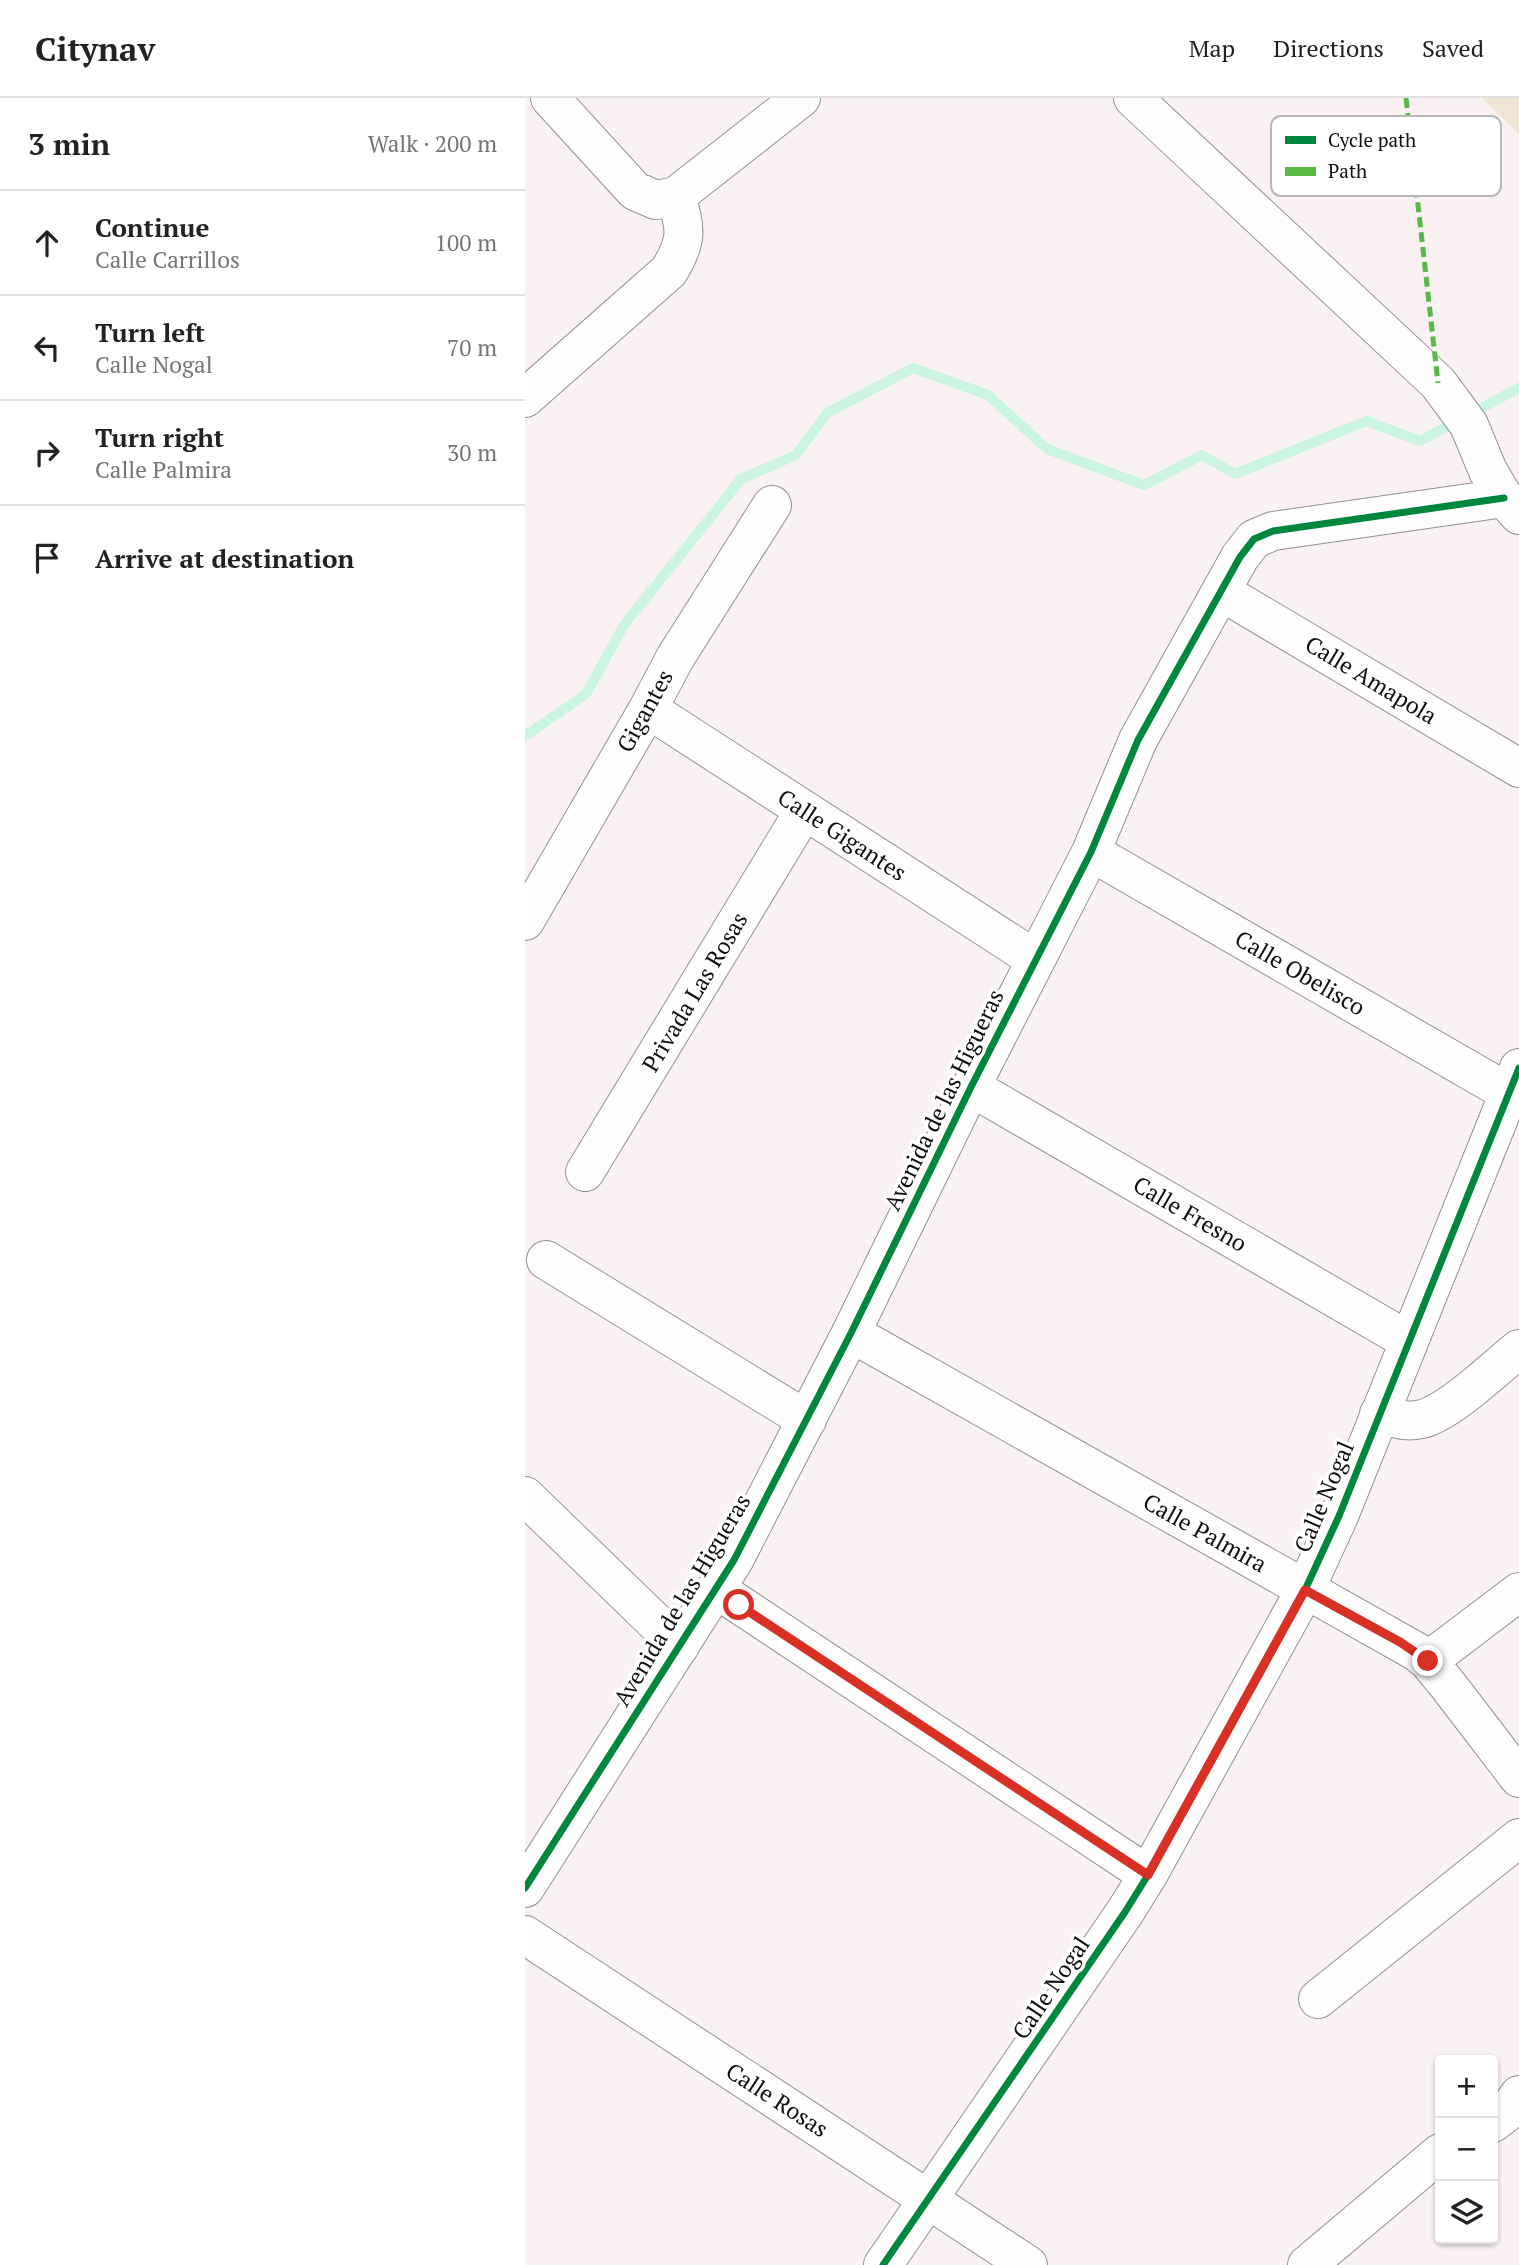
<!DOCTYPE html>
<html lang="en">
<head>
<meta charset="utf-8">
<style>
  body { margin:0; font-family:"PT Serif",serif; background:#f6f6f6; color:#222 }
  .controls { position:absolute; right:21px; bottom:21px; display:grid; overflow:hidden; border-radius:7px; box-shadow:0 2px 5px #0004 }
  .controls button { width:63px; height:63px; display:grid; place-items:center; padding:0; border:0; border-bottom:2px solid #e0e0e0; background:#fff; color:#222; font:35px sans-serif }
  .stop { position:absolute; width:21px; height:21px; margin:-16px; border:5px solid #d93025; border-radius:50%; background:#fff }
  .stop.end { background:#d93025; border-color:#fff; box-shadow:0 2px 7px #0008 }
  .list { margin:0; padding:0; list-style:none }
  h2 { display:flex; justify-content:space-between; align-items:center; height:91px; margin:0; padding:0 28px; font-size:30px }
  h2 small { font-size:23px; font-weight:400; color:#767676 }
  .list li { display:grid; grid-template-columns:46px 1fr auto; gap:21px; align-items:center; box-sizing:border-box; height:105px; padding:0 28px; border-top:2px solid #e0e0e0 }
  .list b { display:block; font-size:26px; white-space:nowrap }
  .list p { margin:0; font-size:23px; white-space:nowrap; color:#767676 }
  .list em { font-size:23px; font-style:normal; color:#767676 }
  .icon { flex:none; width:38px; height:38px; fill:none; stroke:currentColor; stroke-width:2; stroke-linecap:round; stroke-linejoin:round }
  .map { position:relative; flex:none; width:994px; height:2167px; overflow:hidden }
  header { display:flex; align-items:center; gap:42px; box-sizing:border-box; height:98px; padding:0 35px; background:#fff; border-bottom:2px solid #e0e0e0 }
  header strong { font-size:33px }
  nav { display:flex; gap:38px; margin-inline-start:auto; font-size:24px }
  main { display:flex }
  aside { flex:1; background:#fff }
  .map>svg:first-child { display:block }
</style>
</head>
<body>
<header>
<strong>Citynav</strong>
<nav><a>Map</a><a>Directions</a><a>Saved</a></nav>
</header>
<main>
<aside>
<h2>3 min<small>Walk · 200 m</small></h2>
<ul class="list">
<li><svg class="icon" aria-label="ahead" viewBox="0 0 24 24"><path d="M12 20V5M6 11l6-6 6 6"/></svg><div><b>Continue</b><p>Calle Carrillos</p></div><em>100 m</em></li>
<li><svg class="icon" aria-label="left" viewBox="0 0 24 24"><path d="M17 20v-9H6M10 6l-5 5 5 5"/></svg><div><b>Turn left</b><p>Calle Nogal</p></div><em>70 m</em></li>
<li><svg class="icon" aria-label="right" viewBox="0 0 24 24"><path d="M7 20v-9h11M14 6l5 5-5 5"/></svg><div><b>Turn right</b><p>Calle Palmira</p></div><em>30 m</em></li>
<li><svg class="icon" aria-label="arrive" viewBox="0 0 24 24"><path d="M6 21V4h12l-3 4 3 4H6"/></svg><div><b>Arrive at destination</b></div></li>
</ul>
</aside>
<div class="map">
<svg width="994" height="2167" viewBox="0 0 994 2167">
  <rect width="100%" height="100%" fill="#faf2f2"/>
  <!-- green -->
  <path fill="#f0e5d3" d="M957 0H994V36Z"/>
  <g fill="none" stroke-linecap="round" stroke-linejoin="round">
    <!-- stream -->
    <path stroke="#caf3e1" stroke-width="10" d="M945 316 994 290
      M0 638 61 596 99 527 216 381 271 357 302 315 388 270 463 297 522 351 619 387 677 357 710 376 841 323 895 343 932 323"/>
    <defs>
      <path id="minor" d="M25 0 110 93 131 102 151 98 276 0
        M608 0 913 285 944 327 963 373 979 400 994 417
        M0 300 144 173C163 142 161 132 151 98
        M697 494 994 670
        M123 611 510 861
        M566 754 984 995
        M0 823 123 611 150 560 247 407
        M446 989 884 1243
        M60 1074 279 713
        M21 1162 282 1322
        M326 1235 892 1554 903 1563 922 1586 994 1680
        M854 1316C869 1320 882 1325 897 1321 925 1314 970 1270 994 1251
        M0 1398 155 1548
        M191 1491 623 1777
        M903 1563 994 1494
        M0 1790 209 1462 326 1235 446 989 566 754 613 642 715 459 729 441 748 433 979 400
        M0 1837 503 2167
        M793 1901 994 1740
        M968 2025 981 2015 994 1997
        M358 2167 600 1814 623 1777 780 1492 814 1418 994 970
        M782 2167 915 2055"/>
    </defs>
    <!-- minor casing -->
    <use href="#minor" stroke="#949191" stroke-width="40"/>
    <!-- minor -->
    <use href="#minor" stroke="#fefdfd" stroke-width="38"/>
    <!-- quiet -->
    <path stroke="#58b947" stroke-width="5" stroke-dasharray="10 5" stroke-linecap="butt" d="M881 0 913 285"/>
    <defs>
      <path id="cycleway" d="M0 1790 209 1462 326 1235 446 989 566 754 613 642 715 459 729 441 748 433 979 400
        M358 2167 600 1814 623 1777 780 1492 814 1418 994 970"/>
    </defs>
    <!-- cycleway casing -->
    <use href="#cycleway" stroke="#fff" stroke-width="11"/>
    <!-- cycleway -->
    <use href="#cycleway" stroke="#00873e" stroke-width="7"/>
  </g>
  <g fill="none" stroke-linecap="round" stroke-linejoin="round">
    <!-- route -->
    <path stroke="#d93025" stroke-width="9" d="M214 1507 623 1777 780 1492 875 1544 903 1563"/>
  </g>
  <g text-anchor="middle" stroke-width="7" stroke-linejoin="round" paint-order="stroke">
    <!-- street labels -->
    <g font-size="23" fill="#0e0e0e" stroke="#fff">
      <text transform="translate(846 582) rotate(31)" y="8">Calle Amapola</text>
      <text transform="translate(120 613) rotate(-61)" y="8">Gigantes</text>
      <text transform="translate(317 737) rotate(33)" y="8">Calle Gigantes</text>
      <text transform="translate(775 875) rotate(30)" y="8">Calle Obelisco</text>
      <text transform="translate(170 894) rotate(-59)" y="8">Privada Las Rosas</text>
      <text transform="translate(419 1002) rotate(-64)" y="8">Avenida de las Higueras</text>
      <text transform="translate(665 1116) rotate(30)" y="8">Calle Fresno</text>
      <text transform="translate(799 1399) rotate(-67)" y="8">Calle Nogal</text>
      <text transform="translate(680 1435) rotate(29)" y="8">Calle Palmira</text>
      <text transform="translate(157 1502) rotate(-59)" y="8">Avenida de las Higueras</text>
      <text transform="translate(526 1890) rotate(-56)" y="8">Calle Nogal</text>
      <text transform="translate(252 2002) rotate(33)" y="8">Calle Rosas</text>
    </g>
  </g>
  <!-- legend -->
  <rect x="746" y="18" width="230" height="80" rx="10" fill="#fff" stroke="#b7b7b7" stroke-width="2"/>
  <rect x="760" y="38" width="31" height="8" fill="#00873e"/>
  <rect x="760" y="69" width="31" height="9" fill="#58b947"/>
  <g font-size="19" fill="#0e0e0e">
    <text x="803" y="49">Cycle path</text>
    <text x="803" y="80">Path</text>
  </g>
</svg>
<div class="controls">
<button>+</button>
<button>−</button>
<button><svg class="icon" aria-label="layers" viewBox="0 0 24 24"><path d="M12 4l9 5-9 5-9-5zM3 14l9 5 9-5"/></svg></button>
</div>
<div class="stop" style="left:214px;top:1507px"></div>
<div class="stop end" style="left:903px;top:1563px"></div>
</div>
</main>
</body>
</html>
